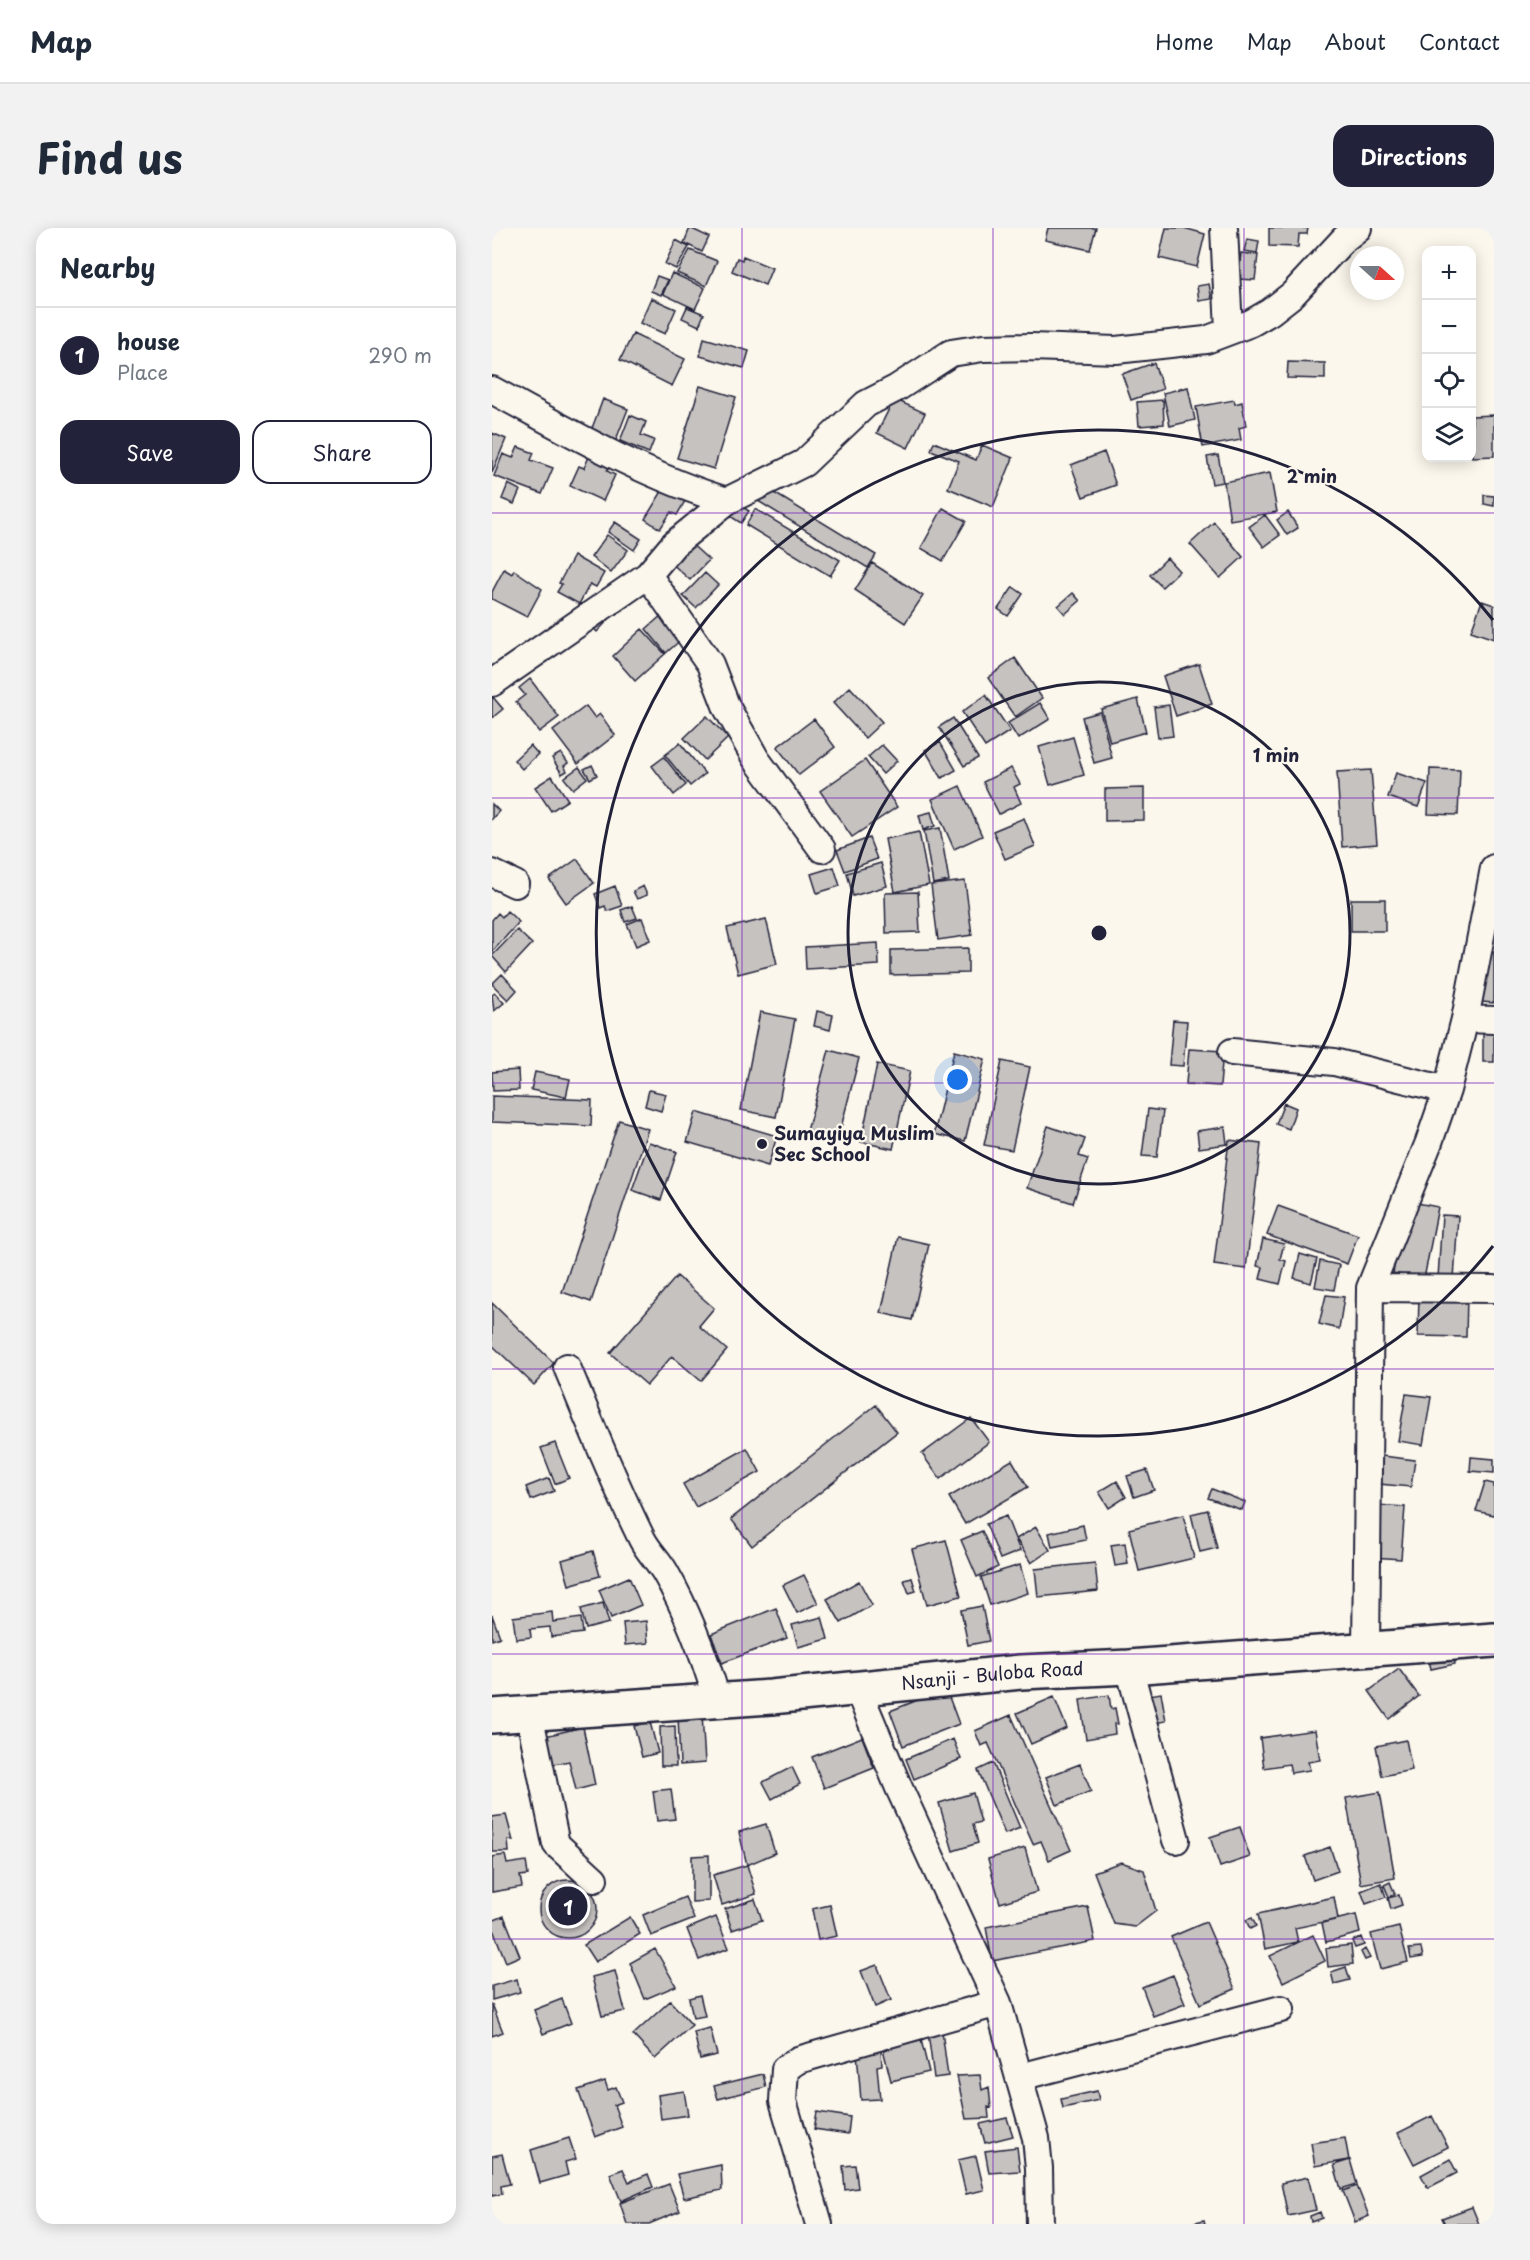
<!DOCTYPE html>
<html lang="en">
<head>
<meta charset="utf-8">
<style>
  body { margin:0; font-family:"Playpen Sans",sans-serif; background:#f2f2f3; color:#1f2937 }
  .controls { position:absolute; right:18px; top:18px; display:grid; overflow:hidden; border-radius:12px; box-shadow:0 3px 15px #0003 }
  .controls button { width:54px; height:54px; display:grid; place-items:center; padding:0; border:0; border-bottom:2px solid #e0e1e3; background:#fff; color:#1f2937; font:30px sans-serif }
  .compass { position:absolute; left:858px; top:18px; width:54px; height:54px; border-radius:50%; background:#fff; box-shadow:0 3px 15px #0003; rotate:111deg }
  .you { position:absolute; left:466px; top:852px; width:21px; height:21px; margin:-15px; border:4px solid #fff; border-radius:50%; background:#1a73e8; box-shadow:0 0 0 9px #1a73e833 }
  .badge { display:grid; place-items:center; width:39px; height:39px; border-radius:50%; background:#22223b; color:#fff; font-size:20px; font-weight:700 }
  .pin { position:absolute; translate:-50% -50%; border:3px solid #fff; box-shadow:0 2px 6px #0006 }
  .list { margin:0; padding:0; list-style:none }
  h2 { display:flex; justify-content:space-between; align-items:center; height:78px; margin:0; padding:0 24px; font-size:26px }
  h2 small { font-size:20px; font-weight:400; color:#747a83 }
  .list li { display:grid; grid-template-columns:39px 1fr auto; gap:18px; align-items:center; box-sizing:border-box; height:96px; padding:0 24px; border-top:2px solid #e0e1e3 }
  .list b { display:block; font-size:22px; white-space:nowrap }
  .list p { margin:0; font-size:20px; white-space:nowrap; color:#747a83 }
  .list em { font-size:20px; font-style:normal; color:#747a83 }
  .actions { display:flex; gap:12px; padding:18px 24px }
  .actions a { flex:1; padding:14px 0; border:2px solid #22223b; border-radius:18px; text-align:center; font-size:21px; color:#22223b }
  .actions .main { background:#22223b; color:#fff }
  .icon { flex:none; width:33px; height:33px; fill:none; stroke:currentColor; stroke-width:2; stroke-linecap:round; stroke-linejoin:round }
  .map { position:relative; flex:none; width:1002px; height:1996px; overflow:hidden; border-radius:18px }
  header { display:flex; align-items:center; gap:36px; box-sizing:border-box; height:84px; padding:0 30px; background:#fff; border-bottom:2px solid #e0e1e3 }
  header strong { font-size:28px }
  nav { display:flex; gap:33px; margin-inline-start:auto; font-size:21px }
  .intro { display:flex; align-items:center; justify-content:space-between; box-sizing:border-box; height:144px; padding:0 36px }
  h1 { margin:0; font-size:42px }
  .button { padding:15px 27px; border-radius:18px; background:#22223b; color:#fff; font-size:21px; font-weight:700 }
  main { display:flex; gap:36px; padding:0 36px }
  aside { flex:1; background:#fff; border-radius:18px; box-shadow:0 3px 15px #0003 }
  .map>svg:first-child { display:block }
</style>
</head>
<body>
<header>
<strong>Map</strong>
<nav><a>Home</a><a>Map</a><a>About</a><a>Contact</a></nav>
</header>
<div class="intro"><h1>Find us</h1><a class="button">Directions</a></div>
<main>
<aside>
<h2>Nearby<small></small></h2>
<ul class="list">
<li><span class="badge">1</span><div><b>house</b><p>Place</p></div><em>290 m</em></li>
</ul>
<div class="actions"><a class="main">Save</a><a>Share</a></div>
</aside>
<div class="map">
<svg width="1002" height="1996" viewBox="0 0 1002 1996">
  <rect width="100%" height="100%" fill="#fbf7ec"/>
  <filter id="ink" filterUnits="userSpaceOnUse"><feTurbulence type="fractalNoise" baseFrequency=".0167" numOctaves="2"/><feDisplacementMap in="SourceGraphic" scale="12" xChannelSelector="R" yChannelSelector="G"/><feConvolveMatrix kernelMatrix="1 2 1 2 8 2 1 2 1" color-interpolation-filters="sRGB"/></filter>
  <g filter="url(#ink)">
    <!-- building -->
    <path fill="#c6c2c0" stroke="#22223b" stroke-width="1.5" d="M198 0 217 9 210 24 192 15Z
      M556 0H604L598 22 553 12Z
      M674 0H692L713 6 705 39 667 30Z
      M777 0H816L815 6H807L806 19 777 18Z
      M755 11 767 13 765 25 752 23Z
      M184 12 197 19 184 41 173 36Z
      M198 22 225 33 214 58 185 45Z
      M749 25 766 27 763 52 746 51Z
      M251 28 280 40 273 57 240 43 245 30 250 32Z
      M180 45 213 60 203 81 171 66Z
      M165 48 176 52 169 67 159 63Z
      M717 56 720 71 707 73 705 58Z
      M159 70 184 81 173 106 148 95Z
      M195 79 212 86 207 98 190 90Z
      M141 106 193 131 180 158 128 132Z
      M212 110 257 123 252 140 208 128Z
      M796 134 833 135V151L795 150Z
      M662 135 671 161 639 172 630 146Z
      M208 158 244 169 222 241 185 230Z
      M696 159 703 192 678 198 671 165Z
      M111 171 136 181 122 217 97 208Z
      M402 171 433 185 416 220 385 205Z
      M671 172 672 196 647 198 645 174Z
      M742 172 743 176 750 174 754 198 747 200 749 212 711 219 704 179Z
      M138 187 154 194 149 207 162 212 157 225 128 213Z
      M1002 187V228L980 229V188Z
      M0 205 14 211 0 245Z
      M442 214 484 232 490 217 521 230 501 279 456 260 467 233 439 222Z
      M26 219 42 225 39 232 61 240 50 266 2 248 11 226 21 230Z
      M612 224 624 257 591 269 579 237Z
      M726 227 731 254 720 256 715 229Z
      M97 229 118 238 115 243 123 247 111 273 78 258 87 238 92 240Z
      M778 245 785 284 738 292 732 254Z
      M16 256 28 262 22 276 10 271Z
      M172 260 193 273 185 287 179 284 168 301 153 291Z
      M274 260 384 327 376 340 266 273Z
      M992 267 1002 268V278L992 276Z
      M241 273 257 283 249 295 230 283Z
      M451 280 474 293 451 333 429 320Z
      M263 281 348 332 338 348 254 297Z
      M796 284 806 300 795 307 785 292Z
      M773 287 788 307 772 319 757 299Z
      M123 294 149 311 142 322 116 304Z
      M722 294 751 329 728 350 698 316Z
      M115 307 136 322 119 345 99 329Z
      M195 312 217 332 198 352 176 332Z
      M82 328 112 345 104 359 98 356 87 376 65 364 70 356 67 355Z
      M675 330 687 343 670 359 658 347Z
      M380 335 431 368 413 395 363 362Z
      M12 341 20 346 22 342 50 361 35 389 0 371V364Z
      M213 345 226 357 204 380 191 368Z
      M521 359 531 366 516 388 506 381Z
      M581 365 588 373 573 386 566 378Z
      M990 373 1002 377V411L979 403Z
      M111 385 117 391 105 404 95 394Z
      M171 386 191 410 174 425 154 401Z
      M150 401 173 426 143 453 121 428Z
      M523 430 550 470 523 489 496 450Z
      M707 436 720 476 684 488 671 448Z
      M38 451 67 489 47 504 24 474 33 467 27 460Z
      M358 459 390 494 373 510 341 475Z
      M494 467 518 503 493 519 470 484Z
      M0 468 11 481 0 490Z
      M646 471 654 504 618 514 609 481Z
      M548 475 558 491 526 511 516 495Z
      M677 477 681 508 666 510 662 479Z
      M94 478 103 490 108 486 123 507 86 536 61 503Z
      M608 484 620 530 602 535 590 489Z
      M215 488 236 510 213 532 192 510Z
      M461 490 486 530 472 538 447 499Z
      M322 491 343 519 307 547 285 519Z
      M581 509 592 547 558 557 547 519Z
      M448 514 464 542 450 550 433 522Z
      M188 515 213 546 198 558 173 527Z
      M38 517 46 526 30 541 22 532Z
      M390 517 405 533 391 546 376 529Z
      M69 525 76 535 72 538 75 543 70 546 60 530Z
      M172 529 194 557 182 567 160 538Z
      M373 532 405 579 360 609 328 563Z
      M100 537 105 547 98 551 92 541Z
      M87 539 95 550 81 561 72 550Z
      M519 540 528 556 522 559 529 575 507 586 491 554Z
      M938 541 968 542 966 587 936 586Z
      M879 542 885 616 850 619 845 544Z
      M904 545 935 555 926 579 896 569Z
      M60 548 76 572 59 583 43 559Z
      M468 558 490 608 462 621 440 571Z
      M652 560V592L613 593V561Z
      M0 576 7 583 0 591Z
      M439 584 443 598 431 602 427 587Z
      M532 590 543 618 513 631 501 603Z
      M448 600 457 653 441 656 432 603Z
      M427 604 437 657 403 664 393 611Z
      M377 610 385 631 353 643 345 622Z
      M85 631 102 655 74 675 57 651Z
      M389 635 395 658 361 668 355 645Z
      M342 639 348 658 325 665 319 646Z
      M473 653 480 707 446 712 439 657Z
      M123 658 130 678 115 683 113 678 108 680 103 666Z
      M151 658 155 667 145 671 141 663Z
      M426 664 428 704 394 705 393 665Z
      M859 671H893V703H859Z
      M140 678 145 690 133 694 129 682Z
      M15 683 27 694 0 724V692L6 685 10 689Z
      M150 690 158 712 144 718 135 696Z
      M274 691 285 736 246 746 235 700Z
      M25 702 40 716 14 744 0 728Z
      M386 715 387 737 314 741 313 719Z
      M476 720V745L399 747V722Z
      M996 724H1002V775L990 774Z
      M10 746 25 762 16 772 0 756Z
      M3 765 12 775 2 783 0 767Z
      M325 783 341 787 338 802 322 798Z
      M268 784 303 791 284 889 249 882Z
      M681 792 695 793 691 838 677 837Z
      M991 802H1002V834H991Z
      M697 821 731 823 728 858 694 856Z
      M337 822 367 830 346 911 315 903Z
      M462 823 493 831 473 913 442 906Z
      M510 833 538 839 520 922 492 917Z
      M385 836 418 843 401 921 369 914Z
      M26 842 27 862 1 863 0 844Z
      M43 844 78 851 74 869 39 862Z
      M157 862 174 866 169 883 153 878Z
      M0 868 100 872 99 898 0 894Z
      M792 875 804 880 797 901 784 896Z
      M656 881 671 883 665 929 650 928Z
      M204 884 285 908 276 938 195 914Z
      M127 892 156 901 99 1074 70 1064Z
      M556 898 593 911 587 928 596 931 581 975 535 960Z
      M733 899 735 916 707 920 705 903Z
      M737 912 769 916 754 1041 722 1037Z
      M157 914 185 924 169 972 140 962Z
      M915 973 946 979 932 1051 901 1045Z
      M786 978 866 1007 855 1036 775 1007Z
      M950 987 966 988 962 1051 946 1050Z
      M406 1009 437 1016 420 1092 389 1085Z
      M771 1011 792 1016 788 1031 794 1033 788 1056 768 1051 771 1039 765 1038Z
      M808 1026 825 1031 819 1055 802 1050Z
      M828 1033 847 1037 842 1062 823 1059Z
      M185 1048 222 1080 207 1098 235 1122 209 1153 180 1128 155 1157 118 1125Z
      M834 1067 852 1069 847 1101 827 1096Z
      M927 1067H975L974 1109 926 1108Z
      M0 1075 62 1135 42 1157 0 1117Z
      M914 1166 939 1169 931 1217 906 1213Z
      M384 1177 405 1204 260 1318 239 1291Z
      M479 1190 497 1214 448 1251 430 1226Z
      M63 1215 77 1250 63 1256 49 1220Z
      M255 1220 268 1244 204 1279 191 1256Z
      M890 1228 923 1232 919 1259 887 1256Z
      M979 1229 1002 1231V1245L978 1243Z
      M520 1232 536 1259 473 1296 457 1269Z
      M655 1242 662 1262 642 1269 635 1248Z
      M57 1250 62 1263 39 1272 34 1259Z
      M625 1253 634 1269 617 1280 607 1264Z
      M993 1254 1002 1256V1287L984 1283Z
      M720 1261 753 1274 750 1282 716 1270Z
      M884 1277 913 1279 909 1331 880 1329Z
      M716 1282 725 1320 708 1324 699 1286Z
      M691 1287 702 1330 647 1343 637 1301Z
      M514 1288 528 1323 508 1331 494 1296Z
      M591 1297 594 1312 560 1319 557 1305Z
      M544 1299 558 1322 539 1335 524 1311Z
      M490 1303 506 1339 485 1349 469 1312Z
      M454 1312 469 1368 435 1377 420 1321Z
      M633 1315 636 1336 623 1338 619 1317Z
      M101 1323 108 1348 77 1357 70 1332Z
      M603 1335 606 1363 546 1369 543 1341Z
      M528 1337 536 1365 498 1377 489 1349Z
      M312 1347 326 1375 305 1385 291 1357Z
      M137 1349 149 1377 119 1390 107 1362Z
      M420 1350 424 1363 417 1365 412 1352Z
      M367 1353 380 1377 349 1395 335 1371Z
      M111 1375 117 1395 94 1401 89 1381Z
      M490 1378 497 1413 476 1417 469 1382Z
      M284 1380 295 1410 230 1435 219 1406Z
      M60 1384 61 1394 89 1390 91 1405 59 1409 58 1399 38 1401 39 1409 24 1411 21 1389Z
      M0 1387 8 1409 0 1412Z
      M330 1389 336 1411 306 1419 300 1397Z
      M154 1393 156 1415 133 1417 131 1395Z
      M960 1418 963 1436 939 1441 935 1423Z
      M907 1441 927 1468 897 1491 877 1463Z
      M454 1461 467 1496 411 1518 398 1483Z
      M669 1465 674 1493 656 1496 651 1468Z
      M617 1467 619 1481 623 1480 626 1496H622L623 1506 594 1511 588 1472Z
      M562 1469 575 1500 539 1516 525 1485Z
      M210 1486 213 1535 188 1537 186 1487Z
      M519 1487 579 1622 557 1632 549 1613 541 1616 496 1515 489 1518 483 1503Z
      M158 1494 166 1525 150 1529 142 1498Z
      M183 1498 184 1538H169L168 1499Z
      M91 1499 103 1557 84 1562 77 1533 51 1538 45 1510Z
      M823 1502 828 1532 816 1534 818 1542 799 1545 797 1536 772 1540 768 1510Z
      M370 1509 382 1540 332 1560 320 1529Z
      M461 1511 469 1531 422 1551 414 1531Z
      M914 1512 920 1542 890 1548 884 1518Z
      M501 1535 528 1600 513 1606 486 1542Z
      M588 1536 599 1563 565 1577 554 1549Z
      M300 1539 308 1556 280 1571 271 1554Z
      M179 1561 183 1591 165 1593 161 1563Z
      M888 1564 903 1650 869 1656 854 1570Z
      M481 1565 489 1594 481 1596 486 1615 461 1623 447 1575Z
      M14 1587 21 1613 16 1612 17 1624H0V1589Z
      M274 1596 283 1625 255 1637 247 1604Z
      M748 1599 758 1629 728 1639 718 1609Z
      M838 1619 846 1643 821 1652 813 1628Z
      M533 1620 545 1664 508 1675 496 1631Z
      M13 1627 15 1636 34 1633 36 1647 28 1648 30 1659 0 1664V1629Z
      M217 1627V1673L200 1674V1628Z
      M629 1634 652 1642 664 1683 643 1699 622 1696 602 1644Z
      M255 1637 264 1666 230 1677 221 1647Z
      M47 1681a29 29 0 1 1 58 0a29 29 0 1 1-58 0Z
      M898 1654 903 1666 897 1669 892 1657Z
      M889 1655 894 1669 874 1676 869 1663Z
      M907 1667 910 1677 899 1681 896 1670Z
      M193 1669 202 1691 159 1708 151 1687Z
      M842 1669 846 1691 803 1700 806 1714 773 1721 766 1686Z
      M263 1671 270 1692 240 1702 233 1681Z
      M338 1677 345 1708 326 1712 320 1681Z
      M596 1679 603 1713 500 1733 494 1699Z
      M864 1687 868 1705 834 1714 830 1695Z
      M12 1688 28 1728 14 1734 0 1699V1693Z
      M138 1689 148 1706 103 1734 92 1717Z
      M224 1689 237 1720 207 1732 195 1701Z
      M760 1690 764 1698 758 1701 754 1692Z
      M714 1694 743 1761 708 1776 679 1709Z
      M907 1699 916 1734 888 1741 879 1706Z
      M821 1707 833 1733 791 1754 778 1728Z
      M869 1709 872 1717 863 1720 860 1713Z
      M859 1717 861 1736 836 1739 834 1720Z
      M929 1720 931 1729 919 1731 917 1721Z
      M163 1721 184 1758 153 1771 138 1735Z
      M873 1721 878 1730 873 1732 869 1724Z
      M385 1737 399 1772 383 1779 369 1743Z
      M854 1739 858 1752 842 1756 839 1744Z
      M123 1743 133 1783 110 1788 100 1749Z
      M681 1747 693 1776 661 1788 650 1759Z
      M25 1751 28 1764 0 1772V1758Z
      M208 1767 213 1788 201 1790 197 1770Z
      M70 1771 79 1795 51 1806 42 1782Z
      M178 1773 200 1797 163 1831 141 1807Z
      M0 1776 11 1804 0 1808Z
      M218 1800 225 1827 208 1831 202 1804Z
      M450 1803 456 1848 442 1850 436 1805Z
      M432 1811 429 1812 437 1844 399 1853 391 1821Z
      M389 1823 390 1837 385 1838 388 1871 369 1872 365 1825Z
      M271 1846 274 1859 226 1871 222 1858Z
      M488 1847 490 1862 497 1859 499 1880 496 1879 497 1890 474 1891 465 1848Z
      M113 1853 116 1862 124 1859 130 1874 122 1877 130 1899 103 1909 86 1862Z
      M192 1863 196 1887 169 1891 166 1867Z
      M605 1863 607 1872 571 1880 569 1871Z
      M325 1884 358 1889 356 1906 322 1901Z
      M940 1888 956 1919 922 1936 906 1905Z
      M515 1890 521 1908 493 1915 488 1896Z
      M77 1910 84 1931 73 1934 76 1947 48 1955 39 1922Z
      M853 1910 857 1932 823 1938 819 1915Z
      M525 1919 528 1943 497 1945 493 1923Z
      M10 1926 18 1956 9 1958 10 1966 0 1968V1928Z
      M484 1928 492 1962 474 1966 466 1932Z
      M958 1931 965 1945 936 1960 929 1947Z
      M858 1932 865 1956 849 1961 842 1937Z
      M229 1937 230 1962 192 1970 185 1946Z
      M363 1937 366 1960 353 1962 351 1938Z
      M131 1941 137 1954 156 1946 161 1959 129 1973 118 1946Z
      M816 1949 824 1982 796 1988 789 1955Z
      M177 1956 188 1983 157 1996H135L128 1975Z
      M865 1958 877 1988 863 1994 851 1963Z
      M980 1979 987 1996H953L950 1990Z
      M828 1984 830 1990 819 1994 818 1988Z
      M712 1992 713 1996H696Z"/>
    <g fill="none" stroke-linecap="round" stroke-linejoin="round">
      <defs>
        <path id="minor" d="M732 0 737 102
          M0 162C76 203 152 248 235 273
          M156 347 218 436 235 480 264 531 330 621
          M0 455 156 347 182 316 235 273 312 235 374 176 405 160 459 125 491 120 539 119 624 122 714 112 759 95 778 84 801 66 852 11 866 0
          M0 645 23 656
          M973 791 1002 792
          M740 824 842 834 955 862
          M878 1060 1002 1061
          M75 1139C99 1197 122 1255 150 1311 156 1323 166 1332 173 1344 196 1384 212 1427 225 1471
          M874 1421 878 1060 937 914 955 862 973 791 1002 640
          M637 1439 684 1612
          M365 1459 407 1560 506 1775 544 1910 547 1940 548 1996
          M37 1485 64 1616 102 1651
          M528 1849 789 1781
          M327 1996 291 1873 293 1841 306 1832 506 1775"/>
        <g id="major">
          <path id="s1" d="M0 1488 279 1469 529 1444 637 1439 1002 1412"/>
        </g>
      </defs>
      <!-- minor casing -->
      <use href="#minor" stroke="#22223b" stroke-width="30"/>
      <!-- major casing -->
      <use href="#major" stroke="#22223b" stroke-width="38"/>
      <!-- minor -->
      <use href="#minor" stroke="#fbf7ec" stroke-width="26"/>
      <!-- major -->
      <use href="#major" stroke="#fbf7ec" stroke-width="33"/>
    </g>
  </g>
  <!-- grid -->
  <path fill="none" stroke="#7b2cbf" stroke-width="1.5" stroke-opacity="0.55" d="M250 0V1996M501 0V1996M752 0V1996M0 285H1002M0 570H1002M0 855H1002M0 1141H1002M0 1426H1002M0 1711H1002"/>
  <!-- distance rings -->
  <g fill="none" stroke="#22223b" stroke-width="3">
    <circle cx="607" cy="705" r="251"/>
    <path d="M1001 1018A503 503 0 1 1 1001 392"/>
  </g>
  <!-- markers -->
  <circle fill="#22223b" stroke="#fbf7ec" stroke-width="2" cx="270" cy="916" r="6"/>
  <g text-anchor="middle" stroke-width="4.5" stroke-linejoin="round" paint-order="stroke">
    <!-- poi labels -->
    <g font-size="18" font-weight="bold" fill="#22223b" stroke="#fbf7ec" text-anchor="start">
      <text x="282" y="912">Sumayiya Muslim<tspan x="282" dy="21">Sec School</tspan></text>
    </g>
    <!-- street labels -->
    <g font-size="18" fill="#22223b" stroke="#fbf7ec">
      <text dy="6" stroke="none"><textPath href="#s1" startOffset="502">Nsanji - Buloba Road</textPath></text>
    </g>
  </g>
  <circle cx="607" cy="705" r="9" fill="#22223b" stroke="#fbf7ec" stroke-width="3"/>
  <g font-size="18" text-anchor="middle" font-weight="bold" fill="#22223b" stroke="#fbf7ec" stroke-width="4.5" stroke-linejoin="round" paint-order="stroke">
    <text x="820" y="255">2 min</text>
    <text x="784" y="534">1 min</text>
  </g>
</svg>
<div class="controls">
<button>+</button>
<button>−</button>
<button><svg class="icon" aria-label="locate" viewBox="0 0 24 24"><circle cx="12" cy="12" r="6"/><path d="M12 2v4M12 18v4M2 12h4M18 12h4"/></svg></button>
<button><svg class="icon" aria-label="layers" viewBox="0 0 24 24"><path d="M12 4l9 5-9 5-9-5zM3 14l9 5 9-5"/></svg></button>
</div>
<svg class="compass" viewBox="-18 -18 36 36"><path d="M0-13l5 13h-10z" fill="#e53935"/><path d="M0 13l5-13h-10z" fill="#747a83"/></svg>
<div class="you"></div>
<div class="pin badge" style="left:76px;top:1678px">1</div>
</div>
</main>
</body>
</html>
